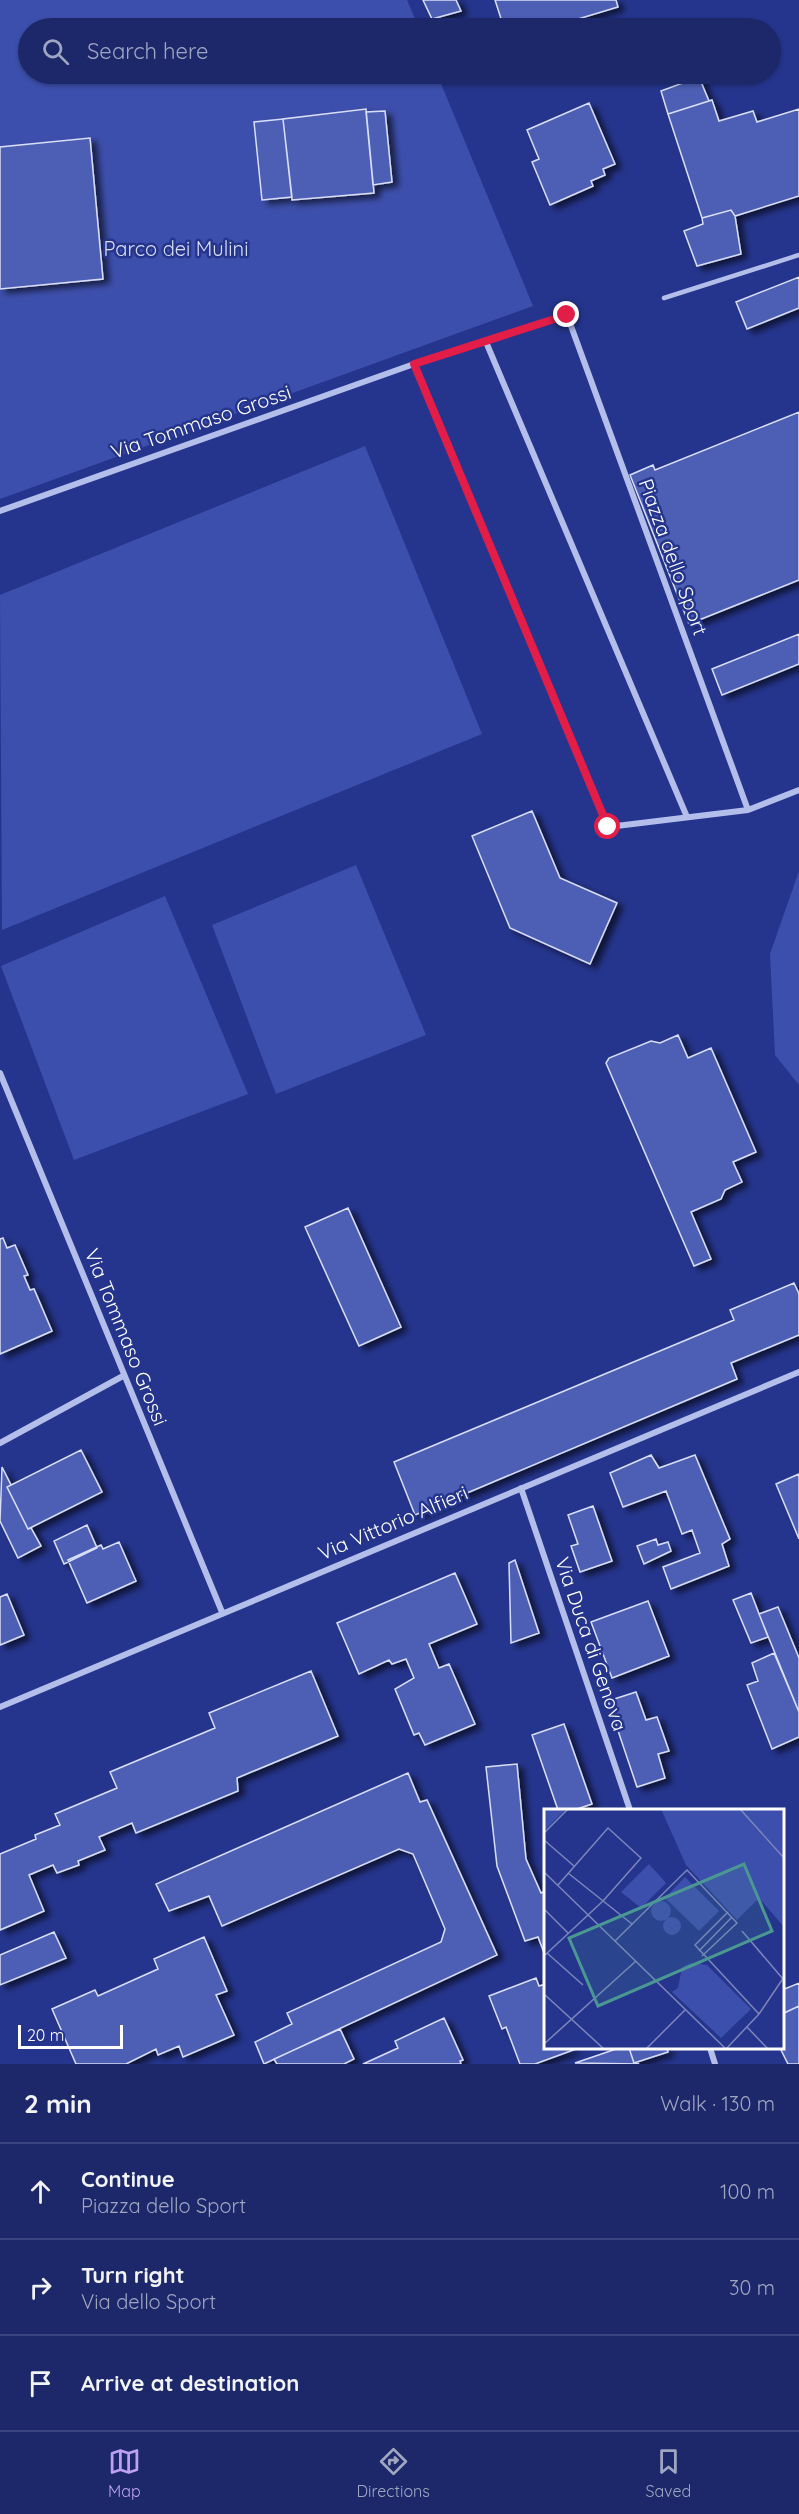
<!DOCTYPE html>
<html lang="en">
<head>
<meta charset="utf-8">
<style>
  body { margin:0; font-family:Quicksand,sans-serif; background:#253070; color:#f1f3f6 }
  .scale { position:absolute; left:18px; bottom:15px; width:105px; box-sizing:border-box; padding-left:6px; border:3px solid #fff; border-top:0; font-size:16px; line-height:21px; white-space:nowrap; color:#fff; -webkit-text-stroke:4px #25358d; paint-order:stroke }
  .stop { position:absolute; width:18px; height:18px; margin:-14px; border:4px solid #e11d48; border-radius:50%; background:#fff }
  .stop.end { background:#e11d48; border-color:#fff; box-shadow:0 2px 6px #0008 }
  .list { margin:0; padding:0; list-style:none }
  h2 { display:flex; justify-content:space-between; align-items:center; height:78px; margin:0; padding:0 24px; font-size:26px }
  h2 small { font-size:20px; font-weight:400; color:#a0a6c1 }
  .list li { display:grid; grid-template-columns:39px 1fr auto; gap:18px; align-items:center; box-sizing:border-box; height:96px; padding:0 24px; border-top:2px solid #3a447e }
  .list b { display:block; font-size:22px; white-space:nowrap }
  .list p { margin:0; font-size:20px; white-space:nowrap; color:#a0a6c1 }
  .list em { font-size:20px; font-style:normal; color:#a0a6c1 }
  .icon { flex:none; width:33px; height:33px; fill:none; stroke:currentColor; stroke-width:2; stroke-linecap:round; stroke-linejoin:round }
  .map { position:relative; flex:none; width:799px; height:2064px; overflow:hidden }
  .search { position:absolute; background:#1c286a; box-shadow:0 2px 4px #0004; left:18px; right:18px; top:18px; height:66px; display:flex; align-items:center; gap:15px; box-sizing:border-box; padding:0 21px; border-radius:33px; color:#a0a6c1; font-size:22px }
  .sheet { height:366px; background:#1c286a }
  nav { display:flex; justify-content:space-around; align-items:center; box-sizing:border-box; height:84px; border-top:2px solid #3a447e; background:#1c286a; font-size:16px; color:#a0a6c1 }
  nav a { display:grid; justify-items:center; gap:3px }
  nav .on { color:#bca0f2 }
  .map>svg:first-child { display:block }
</style>
</head>
<body>
<div class="map">
<svg width="799" height="2064" viewBox="0 0 799 2064">
  <defs>
    <filter id="shadow"><feDropShadow dx="6" dy="4" stdDeviation="3" flood-color="#0009"/></filter>
  </defs>
  <rect width="100%" height="100%" fill="#25358d"/>
  <!-- park -->
  <path fill="#3d4fac" d="M0 0H407L419 28H28V74H437L533 306 0 499Z
    M365 446 482 734 2 930 0 595Z
    M356 865 426 1035 276 1094 212 925Z
    M799 871V1085L775 1055 770 954Z
    M165 896 248 1094 74 1160 1 966Z"/>
  <!-- building -->
  <path fill="#4d5fb4" stroke="#d9def8" stroke-width="1.5" filter="url(#shadow)" d="M423 0H456L461 11 432 19Z
    M495 0H616L618 7 548 28H504Z
    M699 77 709 101 668 114 661 91Z
    M712 100 719 121 753 111 757 122 799 109V196L735 216 731 210 702 218 668 114Z
    M589 103 615 164 603 169 605 175 591 181 593 186 550 205 532 162 539 159 527 130Z
    M366 109 374 193 292 200 283 119Z
    M385 111 392 182 373 185 366 112Z
    M283 119 292 197 262 200 254 122Z
    M90 138 103 279 0 289V147Z
    M731 210 735 216 741 254 697 266 684 231 703 224 702 218Z
    M799 277V308L747 329 736 302Z
    M799 412V580L689 624 630 475 653 465 655 470Z
    M799 634V664L722 695 712 669Z
    M532 811 560 878 617 903 590 964 510 928 472 836Z
    M678 1035 688 1058 711 1048 756 1152 733 1162 742 1182 725 1190 721 1199 691 1212 711 1259 694 1266 606 1063 609 1058 651 1041 660 1043Z
    M348 1208 401 1327 359 1346 305 1227Z
    M3 1238 7 1248 15 1245 28 1275 24 1276 30 1290 34 1289 52 1331 0 1354V1239Z
    M794 1283 799 1294V1335L731 1363 737 1379 415 1515 394 1462 734 1320 730 1310Z
    M81 1450 102 1492 28 1529 7 1487Z
    M651 1455 659 1468 695 1455 730 1539 722 1544 729 1566 671 1589 663 1567 700 1553 692 1530 682 1534 666 1491 623 1507 610 1473Z
    M2 1467 11 1485 7 1487 28 1529 31 1528 41 1546 18 1558 0 1521Z
    M799 1474V1539L776 1484Z
    M593 1506 612 1561 580 1572 571 1546 578 1544 568 1515Z
    M87 1525 97 1548 64 1564 54 1541Z
    M656 1539 658 1545 668 1542 671 1551 644 1564 637 1546Z
    M119 1542 136 1581 87 1603 68 1560 101 1545 103 1549Z
    M515 1560 539 1633 511 1643 509 1563Z
    M455 1573 477 1624 429 1644 439 1668 449 1664 475 1724 425 1745 419 1733 414 1735 395 1689 414 1678 406 1659 392 1664 389 1660 359 1674 337 1623Z
    M751 1593 768 1637 751 1643 733 1600Z
    M7 1594 24 1635 0 1645V1597Z
    M648 1601 669 1656 612 1678 591 1622Z
    M778 1607 799 1658V1712L759 1614Z
    M774 1653 799 1712V1737L772 1749 747 1685 758 1681 752 1663Z
    M311 1671 338 1736 237 1778 238 1791 136 1833 132 1823 99 1837 105 1850 78 1861 79 1865 57 1873 53 1865 29 1875 44 1911 0 1930V1854L36 1839 35 1835 60 1825 55 1814 117 1788 110 1772 215 1728 209 1713Z
    M636 1692 646 1720 657 1717 669 1751 658 1754 665 1778 637 1787 608 1701Z
    M564 1724 592 1804 574 1810H558L532 1735Z
    M517 1764 526 1859 541 1893 546 1891V1958L538 1937 525 1941 497 1866 486 1767Z
    M408 1773 420 1802 427 1800 497 1955 264 2064 255 2042 292 2024 287 2013 441 1942 445 1929 413 1854 399 1849 222 1926 209 1896 169 1911 156 1884Z
    M54 1932 66 1958 0 1985V1955Z
    M204 1937 227 1991 216 1995 234 2035 183 2057 179 2046 158 2055 156 2049 126 2064H76L52 2009 95 1990 98 1996 158 1969 154 1959Z
    M536 1978 539 1986 546 1984V2048L576 2049 535 2064H520L506 2027 502 2029 489 1996Z
    M799 1983V2006L782 2014V1990Z
    M799 2006V2064H788L780 2048H782V2014Z
    M444 2018 463 2060 460 2061 461 2064H363L398 2048 395 2041Z
    M340 2029 354 2059 344 2064H277L274 2059Z
    M619 2048H629L634 2063 639 2064 575 2063Z
    M629 2048H667L668 2052 634 2063Z"/>
  <g fill="none" stroke-linecap="round" stroke-linejoin="round">
    <!-- lane -->
    <path stroke="#b4beeb" stroke-width="4.5" d="M664 298 799 255"/>
    <!-- street -->
    <path stroke="#b4beeb" stroke-width="6" d="M486 342 687 817
      M414 364 608 827 748 810 799 790
      M0 511 414 364 567 315 748 810
      M0 1073 222 1612
      M0 1443 123 1376
      M521 1488 630 1810
      M0 1707 799 1372
      M710 2048 715 2064"/>
  </g>
  <g fill="none" stroke-linecap="round" stroke-linejoin="round">
    <!-- route -->
    <path stroke="#e11d48" stroke-width="8" d="M567 315 414 364 608 827"/>
  </g>
  <g text-anchor="middle" stroke-width="5" stroke-linejoin="round" paint-order="stroke">
    <!-- park labels -->
    <g font-size="20" fill="#d9def8" stroke="#25358d">
      <text x="176" y="256">Parco dei Mulini</text>
    </g>
    <!-- street labels -->
    <g font-size="20" fill="#fff" stroke="#25358d">
      <text transform="translate(201 422) rotate(-19)" y="7">Via Tommaso Grossi</text>
      <text transform="translate(673 557) rotate(70)" y="7">Piazza dello Sport</text>
      <text transform="translate(126 1337) rotate(68)" y="7">Via Tommaso Grossi</text>
      <text transform="translate(393 1523) rotate(-23)" y="7">Via Vittorio Alfieri</text>
      <text transform="translate(591 1644) rotate(71)" y="7">Via Duca di Genova</text>
    </g>
  </g>
  <!-- overview -->
  <g transform="translate(544 1809)">
    <rect width="240" height="240" fill="#25358d"/>
    <path d="M0 0H22L0 22ZM117 0H240V118L215 89 193 111 142 56ZM105 55 122 74 97 99 77 83ZM141 68 175 102 155 122 121 89ZM107 102a10 10 0 1 1 20 0a10 10 0 1 1-20 0ZM119 117a9 9 0 1 1 18 0a9 9 0 1 1-18 0ZM147 154 163 156 207 200 177 229 128 183 134 179 138 158Z" fill="#3d4fac"/>
    <path fill="none" stroke="#7c86bb" stroke-width="1.5" d="M196 0 240 49M0 24 24 0M0 31 30 57M0 63 182 240M24 64 88 115M0 100 24 124M184 103 151 136 215 205M198 122 239 170M71 132 143 61 193 114 158 147M155 142 188 108M3 144 39 176M0 147 59 92 97 49 64 19 14 76M0 185 60 240M203 218 224 240M0 235 92 152M102 240 142 200M182 240 215 205 240 168"/>
    <path fill="#4b9892" fill-opacity="0.15" stroke="#4b9892" stroke-width="3" d="M200 55 228 122 54 197 25 129Z"/>
    <rect width="240" height="240" fill="none" stroke="#fff" stroke-width="3"/>
  </g>
</svg>
<div class="scale">20 m</div>
<div class="stop" style="left:608px;top:827px"></div>
<div class="stop end" style="left:567px;top:315px"></div>
<div class="search"><svg class="icon" aria-label="search" viewBox="0 0 24 24"><circle cx="10" cy="10" r="6"/><path d="M15 15l6 6"/></svg>Search here</div>
</div>
<section class="sheet">
<h2>2 min<small>Walk · 130 m</small></h2>
<ul class="list">
<li><svg class="icon" aria-label="ahead" viewBox="0 0 24 24"><path d="M12 20V5M6 11l6-6 6 6"/></svg><div><b>Continue</b><p>Piazza dello Sport</p></div><em>100 m</em></li>
<li><svg class="icon" aria-label="right" viewBox="0 0 24 24"><path d="M7 20v-9h11M14 6l5 5-5 5"/></svg><div><b>Turn right</b><p>Via dello Sport</p></div><em>30 m</em></li>
<li><svg class="icon" aria-label="arrive" viewBox="0 0 24 24"><path d="M6 21V4h12l-3 4 3 4H6"/></svg><div><b>Arrive at destination</b></div></li>
</ul>
</section>
<nav>
<a class="on"><svg class="icon" aria-label="map" viewBox="0 0 24 24"><path d="M3 6l6-2 6 2 6-2v14l-6 2-6-2-6 2zM9 4v14M15 6v14"/></svg>Map</a>
<a><svg class="icon" aria-label="directions" viewBox="0 0 24 24"><path d="M12 3l9 9-9 9-9-9zM9 14v-3h6M13 9l2 2-2 2"/></svg>Directions</a>
<a><svg class="icon" aria-label="saved" viewBox="0 0 24 24"><path d="M7 4h10v16l-5-4-5 4z"/></svg>Saved</a>
</nav>
</body>
</html>
